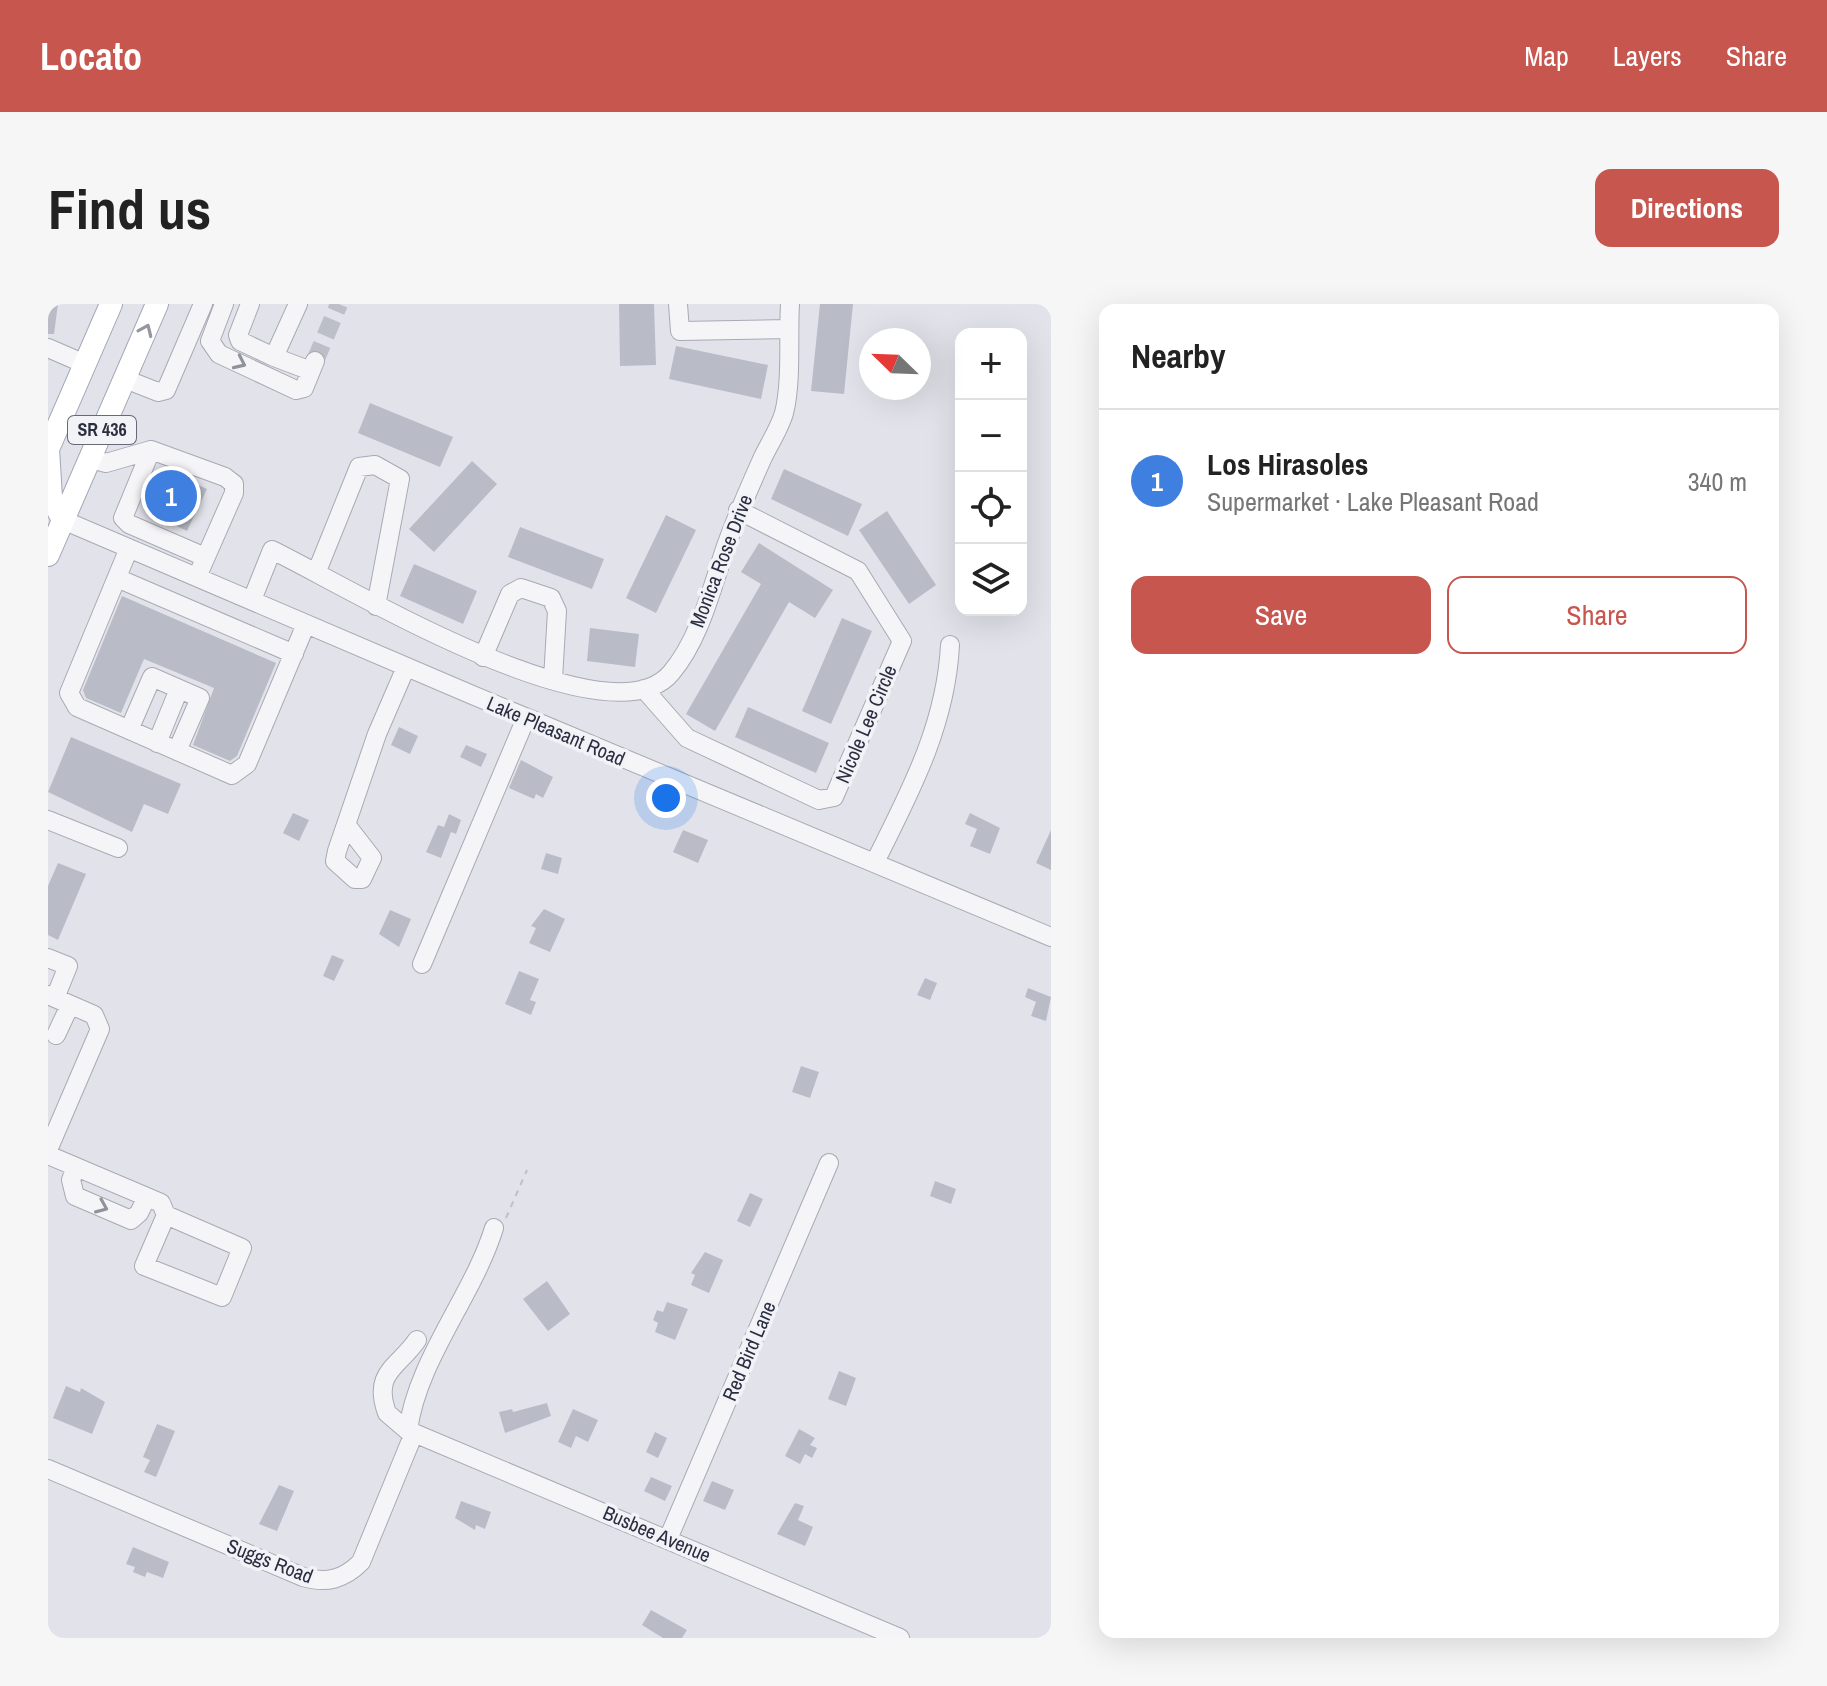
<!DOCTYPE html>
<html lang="en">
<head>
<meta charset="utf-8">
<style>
  body { margin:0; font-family:"Archivo Narrow",sans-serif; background:#f6f6f6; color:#222 }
  .controls { position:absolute; right:24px; top:24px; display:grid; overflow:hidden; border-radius:16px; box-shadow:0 8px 32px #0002 }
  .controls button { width:72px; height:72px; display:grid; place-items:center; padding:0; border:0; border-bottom:2px solid #e0e0e0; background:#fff; color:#222; font:40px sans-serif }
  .compass { position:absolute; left:811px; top:24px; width:72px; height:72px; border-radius:50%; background:#fff; box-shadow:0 8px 32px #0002; rotate:293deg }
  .you { position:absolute; left:618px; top:494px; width:28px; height:28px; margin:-20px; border:6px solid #fff; border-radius:50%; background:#1a73e8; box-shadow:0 0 0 12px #1a73e833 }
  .badge { display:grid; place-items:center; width:52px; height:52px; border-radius:50%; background:#c7564f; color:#fff; font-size:26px; font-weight:700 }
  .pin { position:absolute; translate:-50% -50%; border:4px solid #fff; box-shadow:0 2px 8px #0006 }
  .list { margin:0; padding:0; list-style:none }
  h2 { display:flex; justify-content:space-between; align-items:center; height:104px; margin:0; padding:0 32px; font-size:34px }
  h2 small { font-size:26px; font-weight:400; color:#767676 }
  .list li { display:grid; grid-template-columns:52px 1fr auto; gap:24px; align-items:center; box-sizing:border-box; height:144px; padding:0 32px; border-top:2px solid #e0e0e0 }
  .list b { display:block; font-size:30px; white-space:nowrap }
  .list p { margin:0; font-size:26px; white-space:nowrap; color:#767676 }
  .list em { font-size:26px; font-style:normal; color:#767676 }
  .actions { display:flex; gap:16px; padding:24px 32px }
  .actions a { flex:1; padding:18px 0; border:2px solid #c7564f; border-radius:16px; text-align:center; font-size:28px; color:#c7564f }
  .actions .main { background:#c7564f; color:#fff }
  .icon { flex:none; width:44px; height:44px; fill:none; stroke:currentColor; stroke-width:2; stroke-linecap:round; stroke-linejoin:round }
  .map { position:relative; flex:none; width:1003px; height:1334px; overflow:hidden; border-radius:16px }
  header { display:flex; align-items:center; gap:48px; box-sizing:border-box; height:112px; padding:0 40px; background:#c7564f; color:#fff }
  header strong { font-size:38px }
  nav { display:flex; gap:44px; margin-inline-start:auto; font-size:28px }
  .intro { display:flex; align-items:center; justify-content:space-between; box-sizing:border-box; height:192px; padding:0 48px }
  h1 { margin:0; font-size:56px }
  .button { padding:20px 36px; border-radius:16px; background:#c7564f; color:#fff; font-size:28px; font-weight:700 }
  main { display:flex; gap:48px; padding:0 48px }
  aside { flex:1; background:#fff; border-radius:16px; box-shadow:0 8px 32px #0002 }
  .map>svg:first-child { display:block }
</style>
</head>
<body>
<header>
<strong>Locato</strong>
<nav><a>Map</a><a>Layers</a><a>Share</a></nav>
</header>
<div class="intro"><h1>Find us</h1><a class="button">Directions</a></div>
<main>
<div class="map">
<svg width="1003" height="1334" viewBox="0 0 1003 1334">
  <rect width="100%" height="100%" fill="#e2e3ea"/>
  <!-- building -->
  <path fill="#b9bcc6" d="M0 0H10L6 30H0Z
    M571 0H606L608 61 572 62Z
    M772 0H805L796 90 763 87Z
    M628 42 720 61 713 95 621 75Z
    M322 99 405 133 392 163 310 129Z
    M424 157 449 180 386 248 361 225Z
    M116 165 159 185 139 227 97 207Z
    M736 165 814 200 800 232 723 195Z
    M839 207 888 281 861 300 811 226Z
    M618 211 648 226 608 309 578 294Z
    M472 223 556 255 544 285 460 253Z
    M711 239 785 286 767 314 741 298 667 427 638 410 713 280 693 268Z
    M366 260 429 287 415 320 352 292Z
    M74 292 228 359 189 452 182 457 145 441 166 384 96 355 73 409 38 394 35 386Z
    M794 314 824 327 783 420 754 407Z
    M542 324 591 330 587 363 539 357Z
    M700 403 781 439 768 469 687 433Z
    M351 423 370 432 362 450 343 441Z
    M23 433 133 480 120 510 96 500 84 528 0 488Z
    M418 441 439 450 433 463 412 453Z
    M473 456 505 473 495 494 488 490 486 495 461 484Z
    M245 509 261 516 251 537 235 529Z
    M922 509 952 524 942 550 922 542 929 525 917 520Z
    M401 510 413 516 408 530 403 528 393 554 378 548 390 521 396 523Z
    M635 526 660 536 650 559 625 548Z
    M1003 526V566L988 559Z
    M498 549 514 554 510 570 493 565Z
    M10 559 38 570 10 636 0 631V582Z
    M496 605 517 615 502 648 481 639 488 624 483 622Z
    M342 606 363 615 351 643 331 630Z
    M284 651 296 656 286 677 275 672Z
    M471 667 491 675 482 696 488 698 483 711 457 700Z
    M877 674 889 679 882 696 869 691Z
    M980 684 1003 693 998 717 983 712 988 698 977 693Z
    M753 762 771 768 762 794 744 788Z
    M887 877 908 885 903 900 882 892Z
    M702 889 715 895 702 923 689 917Z
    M657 948 675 956 661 989 643 981 647 971 643 969Z
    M499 977 522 1010 500 1027 475 995Z
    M619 998 640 1005 627 1036 607 1028 610 1019 605 1016 609 1006 615 1008Z
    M791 1067 808 1074 798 1102 780 1095Z
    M18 1082 32 1088 33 1084 57 1098 44 1130 5 1114Z
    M499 1099 503 1112 457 1129 451 1108 464 1105 465 1108Z
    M525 1105 550 1116 540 1138 528 1132 523 1144 510 1138Z
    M109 1120 127 1127 108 1173 96 1168 102 1156 95 1153Z
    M751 1125 767 1134 762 1141 769 1144 764 1154 757 1150 752 1160 737 1152Z
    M607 1128 619 1134 610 1154 598 1148Z
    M603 1173 624 1182 617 1197 596 1187Z
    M664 1177 686 1186 677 1206 655 1197Z
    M231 1181 246 1187 229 1227 211 1220Z
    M413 1197 443 1208 437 1225 428 1221 427 1226 407 1214Z
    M747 1199 756 1202 750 1216 765 1223 757 1242 729 1230Z
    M85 1243 121 1258 115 1274 99 1268 97 1273 85 1268 87 1263 78 1260Z
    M603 1306 639 1326 634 1334H615L594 1321Z"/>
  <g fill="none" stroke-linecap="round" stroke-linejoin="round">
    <!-- minor-tunnel -->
    <path stroke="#bdbfc8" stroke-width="18" stroke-dasharray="18 9" stroke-linecap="butt" d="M267 57 291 0"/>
    <defs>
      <path id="minor" d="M176 0 162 37 171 50 248 86 256 84 267 57
        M202 0 190 31 192 37 226 53 250 0
        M630 0 632 27 740 25
        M0 44 37 60
        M226 53 263 67
        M77 75 110 88 118 86 155 0
        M42 155 58 159 103 146
        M15 216 422 390 1003 633
        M81 244 21 389 29 403 184 471 199 460 258 320
        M269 267 311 163 327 161 352 175 328 302
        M149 273 186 189V180L177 173 103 146 75 214 81 220 157 253
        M69 274 246 350
        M204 296 224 246C293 279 561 443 623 369 652 335 664 283 678 242 689 211 702 182 715 153 722 139 732 123 736 109 744 78 740 32 742 0
        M435 353 462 290 473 284 503 294 509 307 505 375
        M596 385 639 434 771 496 786 493 854 337 810 267 690 206
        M81 426 104 373 152 394 129 447
        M109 439 131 385
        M0 516 70 544
        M300 523 324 554 314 575H307L287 557 289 547 329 430 358 363
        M827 558C862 488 898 421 902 341
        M0 654 20 662 7 694
        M374 660 478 414
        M0 691 46 711 52 725 0 846
        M8 731 22 701
        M0 851 113 899 118 911 96 962 174 993 194 944 118 911
        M28 863 23 876 27 892 83 916 91 909 99 893
        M360 1127 339 1109C324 1068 351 1063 369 1036
        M364 1132 360 1127C368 1058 426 990 446 924
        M0 1165 255 1273C279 1280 296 1275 313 1258L366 1129 852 1334
        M620 1235 781 859"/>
      <path id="major" d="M15 216 3 193 0 145 63 0
        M0 251 109 0"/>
    </defs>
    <!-- minor casing -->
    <use href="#minor" stroke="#a7a9b4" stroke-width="20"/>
    <!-- major casing -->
    <use href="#major" stroke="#a2a6b5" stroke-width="24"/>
    <!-- path -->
    <path stroke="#c0c1c8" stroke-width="2" stroke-dasharray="6 6" stroke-linecap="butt" d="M458 914 479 866"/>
    <!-- minor -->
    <use href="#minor" stroke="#f5f5f8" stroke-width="18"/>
    <!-- major -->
    <use href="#major" stroke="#fff" stroke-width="22"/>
  </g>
  <!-- one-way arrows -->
  <defs><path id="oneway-chevron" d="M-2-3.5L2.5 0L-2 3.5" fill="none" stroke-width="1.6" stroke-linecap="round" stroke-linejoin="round" transform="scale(2)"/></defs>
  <use stroke="#9596a0" href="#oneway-chevron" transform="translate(98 26) rotate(-66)"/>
  <g stroke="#90929c">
    <use href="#oneway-chevron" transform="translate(192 59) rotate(25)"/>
    <use href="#oneway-chevron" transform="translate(54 903) rotate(23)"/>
  </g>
  <g text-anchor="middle" stroke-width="7" stroke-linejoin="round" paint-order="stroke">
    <!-- shield labels -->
    <rect fill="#f2f3f7" stroke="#676978" stroke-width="2" x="20" y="112" width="68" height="28" rx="6"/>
    <g font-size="18" font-weight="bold" fill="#2b2e41">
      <text x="54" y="132">SR 436</text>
    </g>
    <!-- street labels -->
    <g font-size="20" fill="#2b2e41" stroke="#f2f3f7">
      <text transform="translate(673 257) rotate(-69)" y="7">Monica Rose Drive</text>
      <text transform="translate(818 420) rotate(-67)" y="7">Nicole Lee Circle</text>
      <text transform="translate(508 427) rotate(23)" y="7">Lake Pleasant Road</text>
      <text transform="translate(701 1047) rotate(-67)" y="7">Red Bird Lane</text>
      <text transform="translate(609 1230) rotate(23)" y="7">Busbee Avenue</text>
      <text transform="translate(222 1257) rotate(21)" y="7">Suggs Road</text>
    </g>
  </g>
</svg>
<div class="controls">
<button>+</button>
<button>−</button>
<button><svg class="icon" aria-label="locate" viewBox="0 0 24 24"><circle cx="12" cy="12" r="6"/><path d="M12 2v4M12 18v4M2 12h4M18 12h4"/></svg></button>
<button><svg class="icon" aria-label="layers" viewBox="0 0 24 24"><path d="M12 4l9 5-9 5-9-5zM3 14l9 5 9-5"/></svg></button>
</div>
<svg class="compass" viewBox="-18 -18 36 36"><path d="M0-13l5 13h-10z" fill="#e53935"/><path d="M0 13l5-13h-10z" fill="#767676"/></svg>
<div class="you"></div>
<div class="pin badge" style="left:123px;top:192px;background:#3f7fe0">1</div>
</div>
<aside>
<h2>Nearby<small></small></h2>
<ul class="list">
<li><span class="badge" style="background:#3f7fe0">1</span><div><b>Los Hirasoles</b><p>Supermarket · Lake Pleasant Road</p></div><em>340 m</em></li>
</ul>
<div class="actions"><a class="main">Save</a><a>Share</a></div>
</aside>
</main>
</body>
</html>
